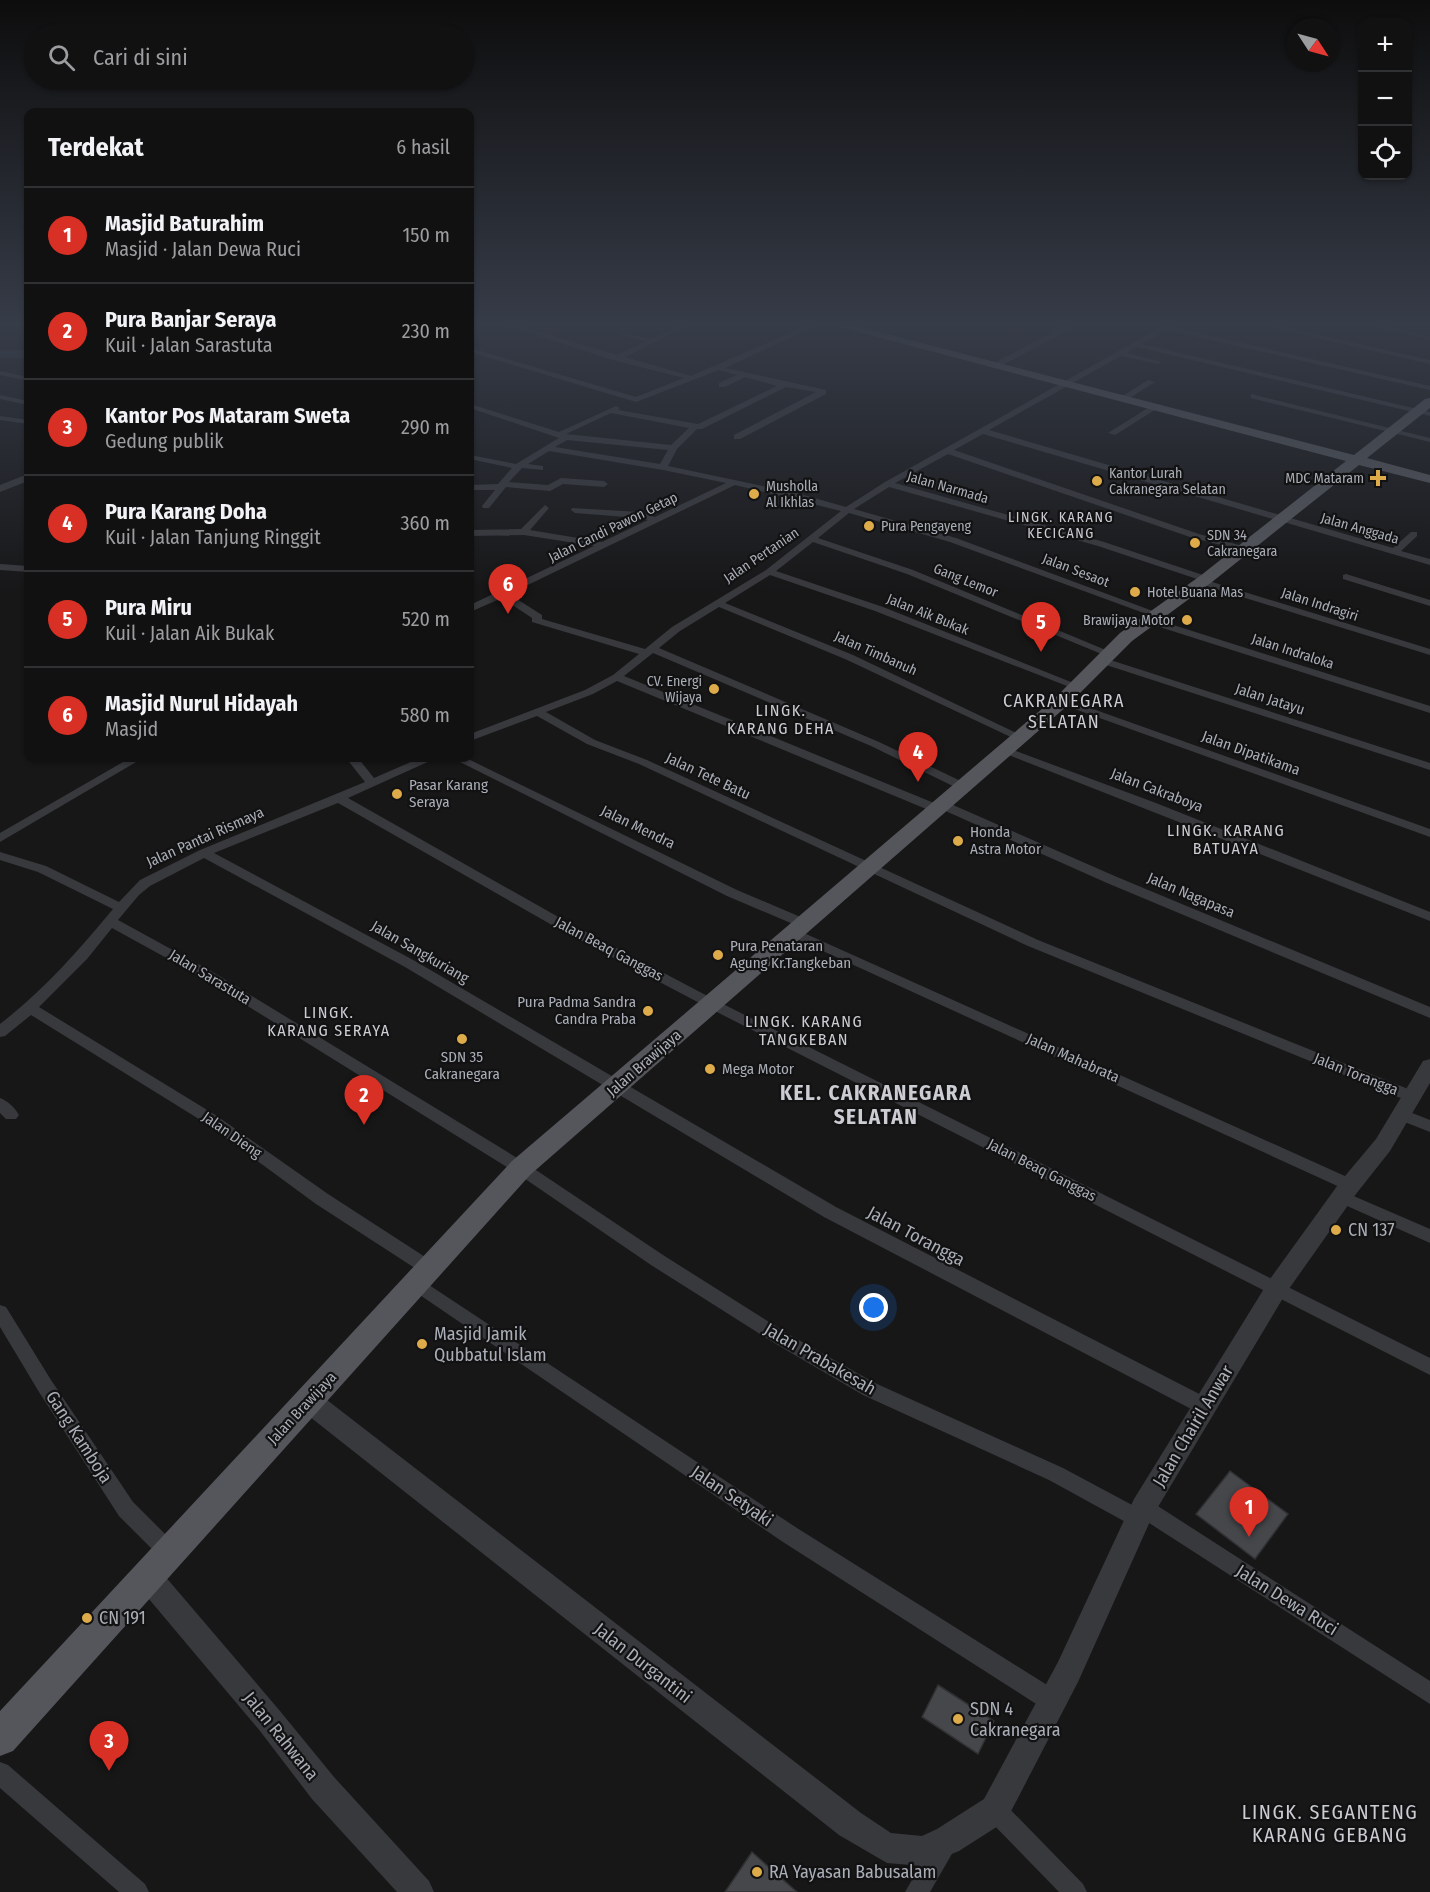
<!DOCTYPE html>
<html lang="id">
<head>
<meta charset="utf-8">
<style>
  body { margin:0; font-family:"Fira Sans Condensed",sans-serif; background:#1e1f20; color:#f1f3f6 }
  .controls { position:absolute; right:18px; top:18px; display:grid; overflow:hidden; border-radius:12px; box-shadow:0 2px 4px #0004 }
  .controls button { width:54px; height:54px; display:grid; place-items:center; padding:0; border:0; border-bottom:2px solid #303132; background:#111112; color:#f1f3f6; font:30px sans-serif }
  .compass { position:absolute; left:1286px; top:18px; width:54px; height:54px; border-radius:50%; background:#111112; box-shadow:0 2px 4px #0004; rotate:126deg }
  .you { position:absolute; left:874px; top:1308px; width:21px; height:21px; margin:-15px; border:4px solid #fff; border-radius:50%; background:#1a73e8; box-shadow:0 0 0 9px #1a73e833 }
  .badge { display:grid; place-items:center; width:39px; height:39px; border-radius:50%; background:#d93025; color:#fff; font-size:20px; font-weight:700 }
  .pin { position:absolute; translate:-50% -50px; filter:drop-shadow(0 2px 3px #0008) }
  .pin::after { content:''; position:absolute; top:32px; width:21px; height:18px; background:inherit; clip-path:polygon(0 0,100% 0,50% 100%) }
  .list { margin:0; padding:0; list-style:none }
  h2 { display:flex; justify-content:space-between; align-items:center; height:78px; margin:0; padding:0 24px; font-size:26px }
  h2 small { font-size:20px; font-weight:400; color:#9c9d9f }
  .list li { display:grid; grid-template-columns:39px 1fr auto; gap:18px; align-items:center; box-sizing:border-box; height:96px; padding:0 24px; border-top:2px solid #303132 }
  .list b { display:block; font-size:22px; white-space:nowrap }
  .list p { margin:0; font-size:20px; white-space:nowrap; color:#9c9d9f }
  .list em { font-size:20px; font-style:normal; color:#9c9d9f }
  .icon { flex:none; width:33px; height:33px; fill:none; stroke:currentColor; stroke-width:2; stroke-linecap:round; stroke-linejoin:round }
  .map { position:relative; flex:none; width:1430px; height:1892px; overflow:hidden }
  .search { position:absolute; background:#111112; box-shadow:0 2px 4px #0004; left:24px; top:24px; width:450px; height:66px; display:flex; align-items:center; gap:15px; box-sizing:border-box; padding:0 21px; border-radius:33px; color:#9c9d9f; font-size:22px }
  .panel { position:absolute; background:#111112; box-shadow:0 2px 4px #0004; left:24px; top:108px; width:450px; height:654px; border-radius:12px }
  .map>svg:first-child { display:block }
</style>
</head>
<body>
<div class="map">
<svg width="1430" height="1892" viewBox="0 0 1430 1892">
  <rect width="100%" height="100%" fill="#171718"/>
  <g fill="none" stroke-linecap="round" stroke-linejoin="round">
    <!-- river -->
    <path fill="#313940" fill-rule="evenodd" d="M0 350H28V358H0Z"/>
  </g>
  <!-- building -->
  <path fill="#46474b" stroke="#313134" stroke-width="1.5" d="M1230 1471 1288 1514 1255 1559 1196 1514Z
    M938 1685 994 1721 978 1754 922 1717Z
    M752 1852 797 1892H725Z"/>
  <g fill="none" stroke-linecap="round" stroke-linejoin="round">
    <!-- minor -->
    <path fill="#38393d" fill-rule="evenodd" d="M504 325H516L617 355 646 341 621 335V333L652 339 680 325H689L625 357 691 376 808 325H818L725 368 826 390V394L740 439H734V435L816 392 786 387 702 429H697L677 449 668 466 800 494 846 507 885 482 1165 325H1174L1172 327 1430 386V390L1167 330 1142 344 1430 412V416L1137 347 1127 353 1162 362 1158 364 1121 356 989 430 1393 548 1411 532H1417V536L1401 551 1430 559V565L983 434 954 450 1199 534 1250 548 1245 551 1193 538 948 454 895 483 1104 542 1209 577V581L1430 649V655L1200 584V580L1098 546 889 487 854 509 956 538 1161 614 1160 616H1152L950 542 849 513 818 538 913 570 1113 653 1112 655H1104L907 574 813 542 776 571 883 607 1081 686 1076 689 1072 688 875 611 770 575 725 603 853 655 1025 737 1019 740 1015 739 845 659 719 607 680 631 659 648 879 742 965 783 967 786 965 789 961 790 871 746 653 653 624 676 934 803 940 800 944 801 1117 877 1430 1007V1018L1107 883 941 809 935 812 931 811 617 681 593 694 546 712 595 740 647 760 1038 940 1418 1093 1421 1097 1418 1101H1408L1028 946 639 764 587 744 537 716 470 741V734L585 690 613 675 639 654 532 622V618L502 598 470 612V605L594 546 524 535 470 536V530L521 529 545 505 549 508 530 530 602 542 648 520 639 518 575 513 571 510 572 508 640 512 655 517 726 483 663 470 549 451 528 464 543 466V470L522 468 509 482 548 485 561 478 604 481 608 484 604 487 563 484 550 491 506 487 489 508H483L482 506 495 490H470V485L498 484 512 468 470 459V455L516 464 559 438 470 408V404L559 432 616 406 620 408 618 410 698 424 777 386 745 377 725 387H719V383L737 375 719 370 636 402 470 352V348L636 397 684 378 613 360ZM611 413 689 428 671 445 566 434ZM567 440 668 450 660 464 555 447ZM735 485 841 511 766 570 672 627 645 649 542 619V615L509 594Z
      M1260 325H1274L1430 360V364Z
      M1365 325H1380L1430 336V340Z
      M0 371 28 377V381L0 375Z
      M1148 380 1155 382 1125 401 1118 399Z
      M1251 394 1430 438V442L1251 398Z
      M0 395 28 401V405L0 399Z
      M1151 406 1158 408 1115 435 1108 433Z
      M0 416 28 420V424L0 420Z
      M0 564 28 566V572L0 570Z
      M1346 574 1430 600V606L1343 579V575Z
      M1148 617 1430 706V713L1144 622 1143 620Z
      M1101 657 1430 763V770L1097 662 1096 660Z
      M1062 698 1430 829V837L1058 703 1057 701Z
      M1005 747 1156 803 1430 912V921L1001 752 999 750Z
      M130 758H143L0 842V833Z
      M346 758H358L374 778 420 758H433L432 760 348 798 569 923 717 1001 1430 1358V1375L707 1007 559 929 338 803 214 853 415 961 836 1207 1211 1400 1213 1406 1211 1412 1204 1414 1197 1412 824 1217 405 967 204 858 150 886 139 895 118 920 211 971 527 1164 663 1255 788 1334 875 1383 1063 1468 1134 1506 1136 1501 1143 1499 1150 1501 1430 1681V1704L1146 1521 1145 1525 1138 1527 1131 1525 1049 1480 863 1395 776 1344 651 1265 515 1172 201 977 112 928 87 959 39 1007 217 1116 328 1194 436 1264 438 1269 436 1274 430 1276 424 1274 316 1204 207 1124 31 1015 5 1036 0 1037V1024C43 991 78 951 113 909L38 872 0 860V852L46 866 119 902 140 880 200 850 365 782Z
      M452 758H466L737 890 810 921 812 924 805 928 800 927 727 896Z
      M795 929 1356 1181 1358 1185 1356 1189 1350 1191 1344 1189 790 936 788 933 790 930Z
      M0 1098C8 1101 15 1108 19 1115L16 1119H6L0 1113Z
      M1402 1109 1430 1120V1132L1397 1119 1394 1115 1397 1111Z
      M1342 1191 1430 1229V1243L1336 1201 1334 1197 1336 1193Z
      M417 1277 797 1528 1060 1693 1063 1701 1060 1709 1052 1712 1044 1709 783 1542 411 1289 408 1284 411 1279Z
      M0 1305 6 1307 51 1380 133 1502 176 1545 179 1552 176 1559 169 1562 162 1559 119 1516 39 1392 0 1327Z
      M0 1762 8 1765 145 1884 149 1892H119L0 1788Z
      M995 1799 1003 1802 1083 1884 1087 1892H1059L987 1818 984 1810 987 1802Z
      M945 1833 953 1837 957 1845 930 1892H905L937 1837Z"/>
    <!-- tertiary -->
    <path fill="#38393d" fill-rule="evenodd" d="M1066 325H1078L997 368 989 366Z
      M28 474V481L0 492V485Z
      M1430 1059V1083L1390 1151 1356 1194 1286 1293 1152 1517 1078 1682 1006 1821 959 1851 922 1866 887 1863 839 1835 300 1409 297 1401 300 1393 309 1390 318 1393 861 1813 891 1833 922 1836 937 1829 984 1799 1058 1662 1134 1499 1270 1279 1340 1182 1376 1139 1423 1061Z
      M148 1564 158 1568 280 1711 334 1777 429 1881 434 1892H397L312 1799 260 1731 138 1586 135 1577 138 1568Z"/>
    <!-- primary -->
    <path fill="#54565b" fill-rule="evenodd" d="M832 325H852L1354 455 1425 399 1430 398V408L1367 458 1430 475V483L1359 465 1212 582 1132 641 1068 705 530 1175 13 1751 0 1756V1711L512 1161 1056 697 1120 633 1200 576 1346 461Z"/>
  </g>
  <!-- sky -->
  <linearGradient id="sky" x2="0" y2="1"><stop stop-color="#0d0d0d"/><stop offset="0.55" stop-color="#363c48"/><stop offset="1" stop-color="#363c48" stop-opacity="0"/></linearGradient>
  <rect width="1430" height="590" fill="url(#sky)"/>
  <!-- markers -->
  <g fill="#ddab4a" stroke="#121213" stroke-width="2">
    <path d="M1375 469h6v6h6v6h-6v6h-6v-6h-6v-6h6z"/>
    <circle cx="1097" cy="481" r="6"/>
    <circle cx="754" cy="494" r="6"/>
    <circle cx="869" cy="526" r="6"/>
    <circle cx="1195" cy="543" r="6"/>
    <circle cx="1135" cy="592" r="6"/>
    <circle cx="1187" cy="620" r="6"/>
    <circle cx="714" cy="689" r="6"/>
    <circle cx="397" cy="794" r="6"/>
    <circle cx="958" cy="841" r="6"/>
    <circle cx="718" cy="955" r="6"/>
    <circle cx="648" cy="1011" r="6"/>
    <circle cx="462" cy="1039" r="6"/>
    <circle cx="710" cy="1069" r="6"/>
    <circle cx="1336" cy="1230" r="6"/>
    <circle cx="422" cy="1344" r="6"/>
    <circle cx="87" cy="1618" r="6"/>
    <circle cx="958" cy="1719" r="6"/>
    <circle cx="757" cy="1872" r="6"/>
  </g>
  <g text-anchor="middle" stroke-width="4.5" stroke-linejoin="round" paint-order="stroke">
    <!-- far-poi labels -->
    <g font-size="14" fill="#aaaeb7" stroke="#121213" text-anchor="start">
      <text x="1109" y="478">Kantor Lurah<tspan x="1109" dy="16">Cakranegara Selatan</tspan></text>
      <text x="1364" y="483" text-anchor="end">MDC Mataram</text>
      <text x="766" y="491">Musholla<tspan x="766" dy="16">Al Ikhlas</tspan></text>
      <text x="881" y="531">Pura Pengayeng</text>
      <text x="1207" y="540">SDN 34<tspan x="1207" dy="16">Cakranegara</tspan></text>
      <text x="1147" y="597">Hotel Buana Mas</text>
      <text x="1175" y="625" text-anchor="end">Brawijaya Motor</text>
      <text x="702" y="686" text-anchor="end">CV. Energi<tspan x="702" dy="16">Wijaya</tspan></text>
    </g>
    <!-- far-street labels -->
    <g font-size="14" fill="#aaaeb7" stroke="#121213">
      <text transform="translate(948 487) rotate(16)" y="5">Jalan Narmada</text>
      <text transform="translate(613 527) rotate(-26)" y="5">Jalan Candi Pawon Getap</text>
      <text transform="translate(1360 528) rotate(16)" y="5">Jalan Anggada</text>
      <text transform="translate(761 555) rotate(-34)" y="5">Jalan Pertanian</text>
      <text transform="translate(1076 570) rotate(21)" y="5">Jalan Sesaot</text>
      <text transform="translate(966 580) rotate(22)" y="5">Gang Lemor</text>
      <text transform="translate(1320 604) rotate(18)" y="5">Jalan Indragiri</text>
      <text transform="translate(928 614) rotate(22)" y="5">Jalan Aik Bukak</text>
      <text transform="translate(1293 651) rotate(18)" y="5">Jalan Indraloka</text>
      <text transform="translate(876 653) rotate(24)" y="5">Jalan Timbanuh</text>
    </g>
    <!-- far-neighbourhood labels -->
    <g font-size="14" letter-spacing="1.5" fill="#cbcdd3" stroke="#121213">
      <text x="1061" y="522">LINGK. KARANG<tspan x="1061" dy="16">KECICANG</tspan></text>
    </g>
    <!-- street labels -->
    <g font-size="15" fill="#aaaeb7" stroke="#121213">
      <text transform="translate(1270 699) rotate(18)" y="5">Jalan Jatayu</text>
      <text transform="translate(1251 753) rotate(20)" y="5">Jalan Dipatikama</text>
      <text transform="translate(708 776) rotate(25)" y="5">Jalan Tete Batu</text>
      <text transform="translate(1157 790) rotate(21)" y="5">Jalan Cakraboya</text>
      <text transform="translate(638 827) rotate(26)" y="5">Jalan Mendra</text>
      <text transform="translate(205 837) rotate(-24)" y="5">Jalan Pantai Rismaya</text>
      <text transform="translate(1191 895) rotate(23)" y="5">Jalan Nagapasa</text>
      <text transform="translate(609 949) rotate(28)" y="5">Jalan Beaq Ganggas</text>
      <text transform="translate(420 952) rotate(30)" y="5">Jalan Sangkuriang</text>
      <text transform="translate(210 977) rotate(31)" y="5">Jalan Sarastuta</text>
      <text transform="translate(1073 1058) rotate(24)" y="5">Jalan Mahabrata</text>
      <text transform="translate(644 1063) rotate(-41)" y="5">Jalan Brawijaya</text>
      <text transform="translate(1356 1074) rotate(22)" y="5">Jalan Torangga</text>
      <text transform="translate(232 1135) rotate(35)" y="5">Jalan Dieng</text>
      <text transform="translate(1042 1170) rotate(27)" y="5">Jalan Beaq Ganggas</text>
      <text transform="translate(302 1408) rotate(-47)" y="5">Jalan Brawijaya</text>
    </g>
    <!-- poi labels -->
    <g font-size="15" fill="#aaaeb7" stroke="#121213" text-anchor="start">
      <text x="409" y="790">Pasar Karang<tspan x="409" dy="17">Seraya</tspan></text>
      <text x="970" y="837">Honda<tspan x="970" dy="17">Astra Motor</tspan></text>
      <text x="730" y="951">Pura Penataran<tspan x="730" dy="17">Agung Kr.Tangkeban</tspan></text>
      <text x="636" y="1007" text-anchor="end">Pura Padma Sandra<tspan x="636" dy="17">Candra Praba</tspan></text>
      <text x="462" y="1062" text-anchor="middle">SDN 35<tspan x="462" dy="17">Cakranegara</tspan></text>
      <text x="722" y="1074">Mega Motor</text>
    </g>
    <!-- neighbourhood labels -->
    <g font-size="16" letter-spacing="1.5" fill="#cbcdd3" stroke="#121213">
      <text x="781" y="716">LINGK.<tspan x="781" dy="18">KARANG DEHA</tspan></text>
      <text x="1226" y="836">LINGK. KARANG<tspan x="1226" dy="18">BATUAYA</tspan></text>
      <text x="329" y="1018">LINGK.<tspan x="329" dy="18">KARANG SERAYA</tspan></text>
      <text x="804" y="1027">LINGK. KARANG<tspan x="804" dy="18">TANGKEBAN</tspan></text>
    </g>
    <!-- quarter labels -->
    <g font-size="18" letter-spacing="1.5" fill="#cbcdd3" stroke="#121213">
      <text x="1064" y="707">CAKRANEGARA<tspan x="1064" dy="21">SELATAN</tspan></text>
    </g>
    <!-- near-poi labels -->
    <g font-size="18" fill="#aaaeb7" stroke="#121213" text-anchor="start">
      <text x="1348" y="1236">CN 137</text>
      <text x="434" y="1340">Masjid Jamik<tspan x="434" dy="21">Qubbatul Islam</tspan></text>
      <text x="99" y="1624">CN 191</text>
      <text x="970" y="1715">SDN 4<tspan x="970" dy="21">Cakranegara</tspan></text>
      <text x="769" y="1878">RA Yayasan Babusalam</text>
    </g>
    <!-- near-street labels -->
    <g font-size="18" fill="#aaaeb7" stroke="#121213">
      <text transform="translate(916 1236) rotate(28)" y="6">Jalan Torangga</text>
      <text transform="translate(820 1359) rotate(30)" y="6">Jalan Prabakesah</text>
      <text transform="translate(1193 1426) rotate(-59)" y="6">Jalan Chairil Anwar</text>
      <text transform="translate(79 1437) rotate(57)" y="6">Gang Kamboja</text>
      <text transform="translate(732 1496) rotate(34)" y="6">Jalan Setyaki</text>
      <text transform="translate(1287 1600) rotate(32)" y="6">Jalan Dewa Ruci</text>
      <text transform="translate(643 1663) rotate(38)" y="6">Jalan Durgantini</text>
      <text transform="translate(281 1736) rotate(51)" y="6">Jalan Rahwana</text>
    </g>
    <!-- near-neighbourhood labels -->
    <g font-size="20" letter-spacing="1.5" fill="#cbcdd3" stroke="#121213">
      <text x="1330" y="1819">LINGK. SEGANTENG<tspan x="1330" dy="23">KARANG GEBANG</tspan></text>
    </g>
    <!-- district labels -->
    <g font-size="21" font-weight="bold" letter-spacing="1.5" fill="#cbcdd3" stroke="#121213">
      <text x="876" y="1100">KEL. CAKRANEGARA<tspan x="876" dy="24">SELATAN</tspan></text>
    </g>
  </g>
</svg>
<div class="controls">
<button>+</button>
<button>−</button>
<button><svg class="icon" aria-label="locate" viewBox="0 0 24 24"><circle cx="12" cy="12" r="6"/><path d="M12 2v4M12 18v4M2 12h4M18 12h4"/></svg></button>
</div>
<svg class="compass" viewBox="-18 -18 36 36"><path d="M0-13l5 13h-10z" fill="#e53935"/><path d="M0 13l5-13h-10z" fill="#9c9d9f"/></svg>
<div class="you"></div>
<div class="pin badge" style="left:1249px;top:1537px">1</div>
<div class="pin badge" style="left:364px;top:1125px">2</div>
<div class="pin badge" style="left:109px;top:1771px">3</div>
<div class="pin badge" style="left:918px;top:782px">4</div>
<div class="pin badge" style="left:1041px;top:652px">5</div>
<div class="pin badge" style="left:508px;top:614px">6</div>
<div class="search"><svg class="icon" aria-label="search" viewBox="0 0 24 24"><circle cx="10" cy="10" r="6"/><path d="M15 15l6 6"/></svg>Cari di sini</div>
<section class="panel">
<h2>Terdekat<small>6 hasil</small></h2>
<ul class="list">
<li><span class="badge">1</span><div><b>Masjid Baturahim</b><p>Masjid · Jalan Dewa Ruci</p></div><em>150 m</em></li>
<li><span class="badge">2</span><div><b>Pura Banjar Seraya</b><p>Kuil · Jalan Sarastuta</p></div><em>230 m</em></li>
<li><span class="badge">3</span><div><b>Kantor Pos Mataram Sweta</b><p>Gedung publik</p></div><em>290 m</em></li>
<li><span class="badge">4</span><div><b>Pura Karang Doha</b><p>Kuil · Jalan Tanjung Ringgit</p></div><em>360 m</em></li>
<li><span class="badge">5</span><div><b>Pura Miru</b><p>Kuil · Jalan Aik Bukak</p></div><em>520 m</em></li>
<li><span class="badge">6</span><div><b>Masjid Nurul Hidayah</b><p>Masjid</p></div><em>580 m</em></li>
</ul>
</section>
</div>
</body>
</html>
